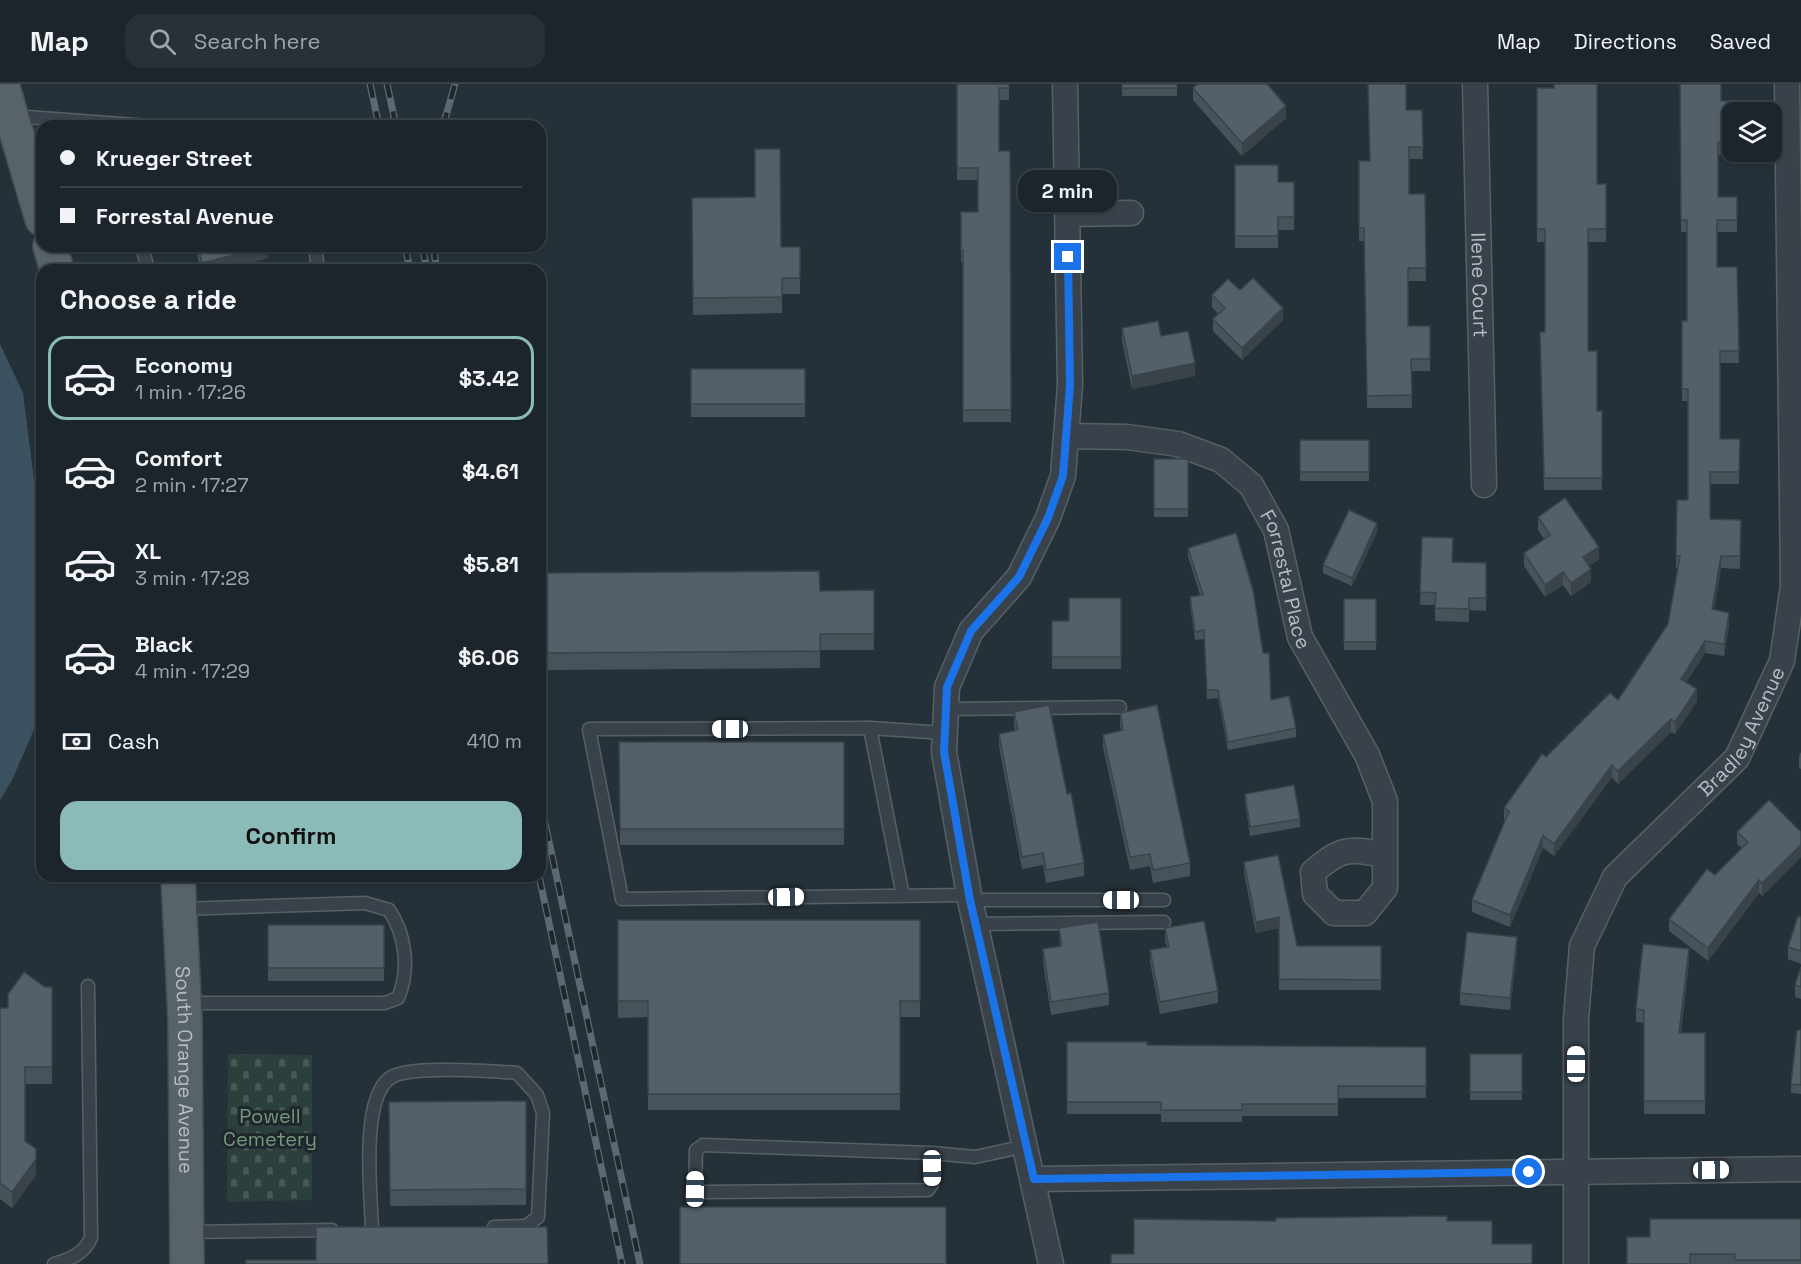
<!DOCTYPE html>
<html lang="en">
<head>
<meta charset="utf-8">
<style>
	body { margin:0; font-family:"Space Grotesk",sans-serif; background:#293137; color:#f1f3f6; height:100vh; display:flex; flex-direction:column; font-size:22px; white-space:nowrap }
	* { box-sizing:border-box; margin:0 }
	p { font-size:20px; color:#a0a5a9 }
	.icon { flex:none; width:33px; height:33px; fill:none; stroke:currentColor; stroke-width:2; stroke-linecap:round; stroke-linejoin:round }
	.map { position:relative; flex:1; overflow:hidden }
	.side { position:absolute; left:36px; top:180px; width:510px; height:618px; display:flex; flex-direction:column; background:#1c252b; border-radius:18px; box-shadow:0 2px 4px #0004,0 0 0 2px #3a4247 }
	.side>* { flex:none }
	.guide { position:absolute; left:36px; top:36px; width:510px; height:132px; border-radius:18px; box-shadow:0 2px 4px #0004,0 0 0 2px #3a4247; display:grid; align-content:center; height:132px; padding:0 24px; background:#1c252b }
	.fabs { position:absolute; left:1722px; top:18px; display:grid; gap:12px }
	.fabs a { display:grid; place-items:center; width:60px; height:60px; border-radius:12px; background:#1c252b; box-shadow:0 2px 4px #0004,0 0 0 2px #3a4247; font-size:30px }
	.end { position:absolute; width:27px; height:27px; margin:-14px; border:8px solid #1a73e8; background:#fff; box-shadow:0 0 0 3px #fff }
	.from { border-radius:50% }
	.bubble { position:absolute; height:42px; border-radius:18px; background:#1c252b; box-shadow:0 2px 4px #0004,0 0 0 2px #3a4247; font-size:20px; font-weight:700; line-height:42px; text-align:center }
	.car { position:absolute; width:18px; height:36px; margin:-18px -9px; border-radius:8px; box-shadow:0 0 4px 2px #0007; background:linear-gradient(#fff 24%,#345 0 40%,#fff 0 76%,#345 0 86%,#fff 0) }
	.guide b { display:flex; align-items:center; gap:21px; height:57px; font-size:22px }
	.guide b+b { border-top:2px solid #3a4247 }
	.guide i { width:15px; height:15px; background:#f1f3f6 }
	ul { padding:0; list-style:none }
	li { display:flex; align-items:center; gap:18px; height:84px; margin:0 12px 9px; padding:0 12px; border:3px solid transparent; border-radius:18px }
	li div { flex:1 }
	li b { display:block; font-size:22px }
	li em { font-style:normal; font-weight:700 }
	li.on { border-color:#8bbbb9 }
	li>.icon { width:54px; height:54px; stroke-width:1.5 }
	h2 { padding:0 24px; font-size:27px; line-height:72px }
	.pay { display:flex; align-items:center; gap:15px; height:66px; padding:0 24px; font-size:22px }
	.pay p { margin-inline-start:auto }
	.button { display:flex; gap:12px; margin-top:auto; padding:12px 24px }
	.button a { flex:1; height:69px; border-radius:18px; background:#8bbbb9; color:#111; font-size:24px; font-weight:700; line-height:69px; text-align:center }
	header { display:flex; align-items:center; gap:36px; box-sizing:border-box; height:84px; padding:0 30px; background:#1c252b; border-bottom:2px solid #3a4247 }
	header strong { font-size:28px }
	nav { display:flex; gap:33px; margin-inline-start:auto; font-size:21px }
	.search { width:420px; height:54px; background:#293137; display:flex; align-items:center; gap:15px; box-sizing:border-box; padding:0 21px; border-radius:18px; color:#a0a5a9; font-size:22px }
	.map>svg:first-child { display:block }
</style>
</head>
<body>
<header>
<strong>Map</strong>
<div class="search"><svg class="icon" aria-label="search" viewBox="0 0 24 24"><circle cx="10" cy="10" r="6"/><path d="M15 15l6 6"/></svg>Search here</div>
<nav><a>Map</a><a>Directions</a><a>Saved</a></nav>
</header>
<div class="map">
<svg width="1801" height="1180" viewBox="0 0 1801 1180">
	<defs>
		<pattern id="cemetery-stones" width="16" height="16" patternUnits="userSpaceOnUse" patternTransform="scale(1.5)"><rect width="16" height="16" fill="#2b3f3c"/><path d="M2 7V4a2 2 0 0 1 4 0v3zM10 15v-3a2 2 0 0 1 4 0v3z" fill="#475957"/></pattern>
	</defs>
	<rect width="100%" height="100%" fill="#253139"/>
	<polygon fill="url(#cemetery-stones)" points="228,970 312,971 312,1116 227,1118"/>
	<polygon fill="#3d5260" points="0,260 23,309 42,459 42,627 12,696 0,716"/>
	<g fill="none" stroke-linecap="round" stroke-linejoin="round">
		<defs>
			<g id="service">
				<polyline points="14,32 148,42"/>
				<polyline points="142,162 148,186"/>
				<polyline points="315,162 318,186"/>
				<polyline points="946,625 1120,623"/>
				<polyline points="870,644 903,812"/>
				<polyline points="945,649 870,644 589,645 622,815 969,811"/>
				<polyline points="970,816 1164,816"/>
				<path d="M181 825 365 819 389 826C406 851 410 886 398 914L385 919H186"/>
				<polyline points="976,840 1164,838"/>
				<polyline points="932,1069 932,1100 928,1106 704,1108 695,1105 696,1066 703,1061 932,1069 975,1073 1026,1062"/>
				<path d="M372 1145C371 1111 360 1015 390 994 408 981 493 987 517 989L537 1011 543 1029 538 1133 526 1142 494 1143"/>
				<polyline points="188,1148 332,1146"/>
				<path d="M54 1180C70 1175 84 1170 91 1154L88 902"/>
			</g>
			<g id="minor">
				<path id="s1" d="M1475 0 1484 401"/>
				<polyline points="1067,130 1131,129"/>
				<path id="s2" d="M1068 352 1127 353 1178 360 1221 376 1251 401 1276 446 1300 553 1367 671 1385 717V804L1365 829H1334L1315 810 1313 788C1340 765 1348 763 1383 771"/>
				<polyline points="1034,1095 1801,1085"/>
				<polyline points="1051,1180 970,816 944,668 947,603 971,547 1019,493 1048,434 1063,392 1070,301 1065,0"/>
				<path id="s3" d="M1576 1180V935L1582 862 1615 793 1737 674 1782 577 1793 502 1787 0"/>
			</g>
			<g id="primary">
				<polyline points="2,0 42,135"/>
				<polyline points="50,162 57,186"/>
				<path id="s4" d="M178 792 185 935 187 1180"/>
			</g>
		</defs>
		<use href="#service" stroke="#576067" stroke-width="15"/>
		<use href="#minor" stroke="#576067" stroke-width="27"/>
		<use href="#primary" stroke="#454e55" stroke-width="36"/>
		<use href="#service" stroke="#39424a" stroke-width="12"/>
		<use href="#minor" stroke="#39424a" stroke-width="24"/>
		<use href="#primary" stroke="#576269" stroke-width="33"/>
		<defs>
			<g id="rail">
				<polyline points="370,0 379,42"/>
				<polyline points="387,0 396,42"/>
				<polyline points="443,42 455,0"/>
				<polyline points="405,162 410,186"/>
				<polyline points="422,162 427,186"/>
				<polyline points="434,162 436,186"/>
				<polyline points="540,716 640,1180"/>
				<polyline points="539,792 622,1180"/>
			</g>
		</defs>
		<use href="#rail" stroke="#5d6972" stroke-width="7"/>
		<use href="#rail" stroke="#1e272e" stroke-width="4.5" stroke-dasharray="14" stroke-linecap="butt"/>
	</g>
	<g fill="#47535a">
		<polygon points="957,0 1009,0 1009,16 999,16 999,67 1010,67 1011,338 963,338 963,178 961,178 961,128 978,128 978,96 957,96"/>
		<rect x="1122" y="0" width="55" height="12"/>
		<polygon points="1680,0 1721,17 1732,28 1732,68 1737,68 1737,71 1718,71 1718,113 1737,113 1737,148 1717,148 1717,183 1737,183 1739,279 1720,279 1720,355 1740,355 1739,400 1710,400 1710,435 1741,436 1740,485 1721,484 1714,526 1729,541 1724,572 1705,569 1686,598 1697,617 1675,650 1671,648 1618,700 1612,693 1554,772 1543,764 1510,843 1472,828 1472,816 1505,736 1504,736 1504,724 1546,673 1618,616 1668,540 1678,484 1676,484 1677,416 1688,416 1688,317 1682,317 1682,237 1687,237 1687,148 1681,148"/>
		<polygon points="1193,4 1286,34 1242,72 1193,16"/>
		<polygon points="1537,4 1554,4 1597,100 1606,100 1606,158 1588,158 1588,267 1597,327 1602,327 1602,406 1544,406 1540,248 1545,248 1545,158 1537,158"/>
		<polygon points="1406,26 1422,26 1423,75 1409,75 1409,110 1425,110 1426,197 1408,197 1408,242 1430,242 1430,287 1411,287 1412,324 1367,324 1364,157 1359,157 1359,77 1370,77"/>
		<polygon points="1235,81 1278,98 1294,98 1294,146 1278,146 1278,164 1235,164"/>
		<polygon points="692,114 781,163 800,163 800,210 782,210 782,229 693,231"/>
		<polygon points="195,162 268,162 268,174 223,186 201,186"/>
		<polygon points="1240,206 1283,236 1242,276 1213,247 1213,235 1218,230 1212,223 1212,211"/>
		<polygon points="1122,244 1161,252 1195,292 1132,305 1122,257"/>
		<rect x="691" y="285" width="114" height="48"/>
		<rect x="1300" y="356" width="69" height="41"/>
		<rect x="1154" y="375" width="34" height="58"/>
		<polygon points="1538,433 1599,475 1589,482 1591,498 1571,512 1563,501 1545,513 1524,482 1524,469 1544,455 1538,446"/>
		<polygon points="1377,448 1352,502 1323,489 1323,481"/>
		<polygon points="1422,453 1452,478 1486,479 1486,527 1469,526 1469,538 1435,537 1435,521 1420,521"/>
		<polygon points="1188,464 1271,616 1296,644 1296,653 1228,666 1218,614 1207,615 1204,555 1195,556 1190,522 1190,513 1200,511 1188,472"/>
		<polygon points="546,489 820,507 874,506 874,566 820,566 820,584 547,586"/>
		<polygon points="1121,514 1121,585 1052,585 1052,537 1069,537"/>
		<rect x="1344" y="515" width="32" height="51"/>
		<polygon points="1014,628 1067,710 1084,779 1084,792 1046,799 1043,781 1022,785 999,662 999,650 1015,646 1014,640"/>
		<polygon points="1120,629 1190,779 1190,792 1153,799 1150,782 1130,786 1103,663 1103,651 1121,647 1120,641"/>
		<polygon points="619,658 844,658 844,761 620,761"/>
		<polygon points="1801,668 1801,685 1799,684 1799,672"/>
		<polygon points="1245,710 1300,735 1300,743 1250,752 1245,718"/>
		<polygon points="1737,748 1801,748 1801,773 1762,812 1759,809 1708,877 1669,847 1669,835 1742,764 1737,760"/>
		<polygon points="1244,778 1297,862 1381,862 1381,906 1279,906 1279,844 1256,849 1244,789"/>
		<polygon points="1801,833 1801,880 1788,875 1788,863"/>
		<polygon points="618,836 920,836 920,933 900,933 900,1026 648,1026 648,933 618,934"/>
		<rect x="268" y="841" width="116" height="56"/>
		<polygon points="1059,844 1109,909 1109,921 1051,931 1043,878 1043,865 1060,862"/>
		<polygon points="1165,844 1218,907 1218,919 1160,930 1150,878 1150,866 1167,863 1165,857"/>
		<polygon points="1517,865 1510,926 1460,921 1460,909"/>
		<polygon points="1689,878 1681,949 1705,949 1705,1030 1644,1030 1644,939 1636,938 1636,925"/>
		<polygon points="1801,883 1801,915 1795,913 1795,901"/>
		<polygon points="45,903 52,903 52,1000 25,1000 25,1057 36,1091 12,1124 0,1115 0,924 8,924"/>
		<polygon points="1801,946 1801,1010 1791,1009 1791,1000"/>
		<polygon points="1067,958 1147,961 1426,963 1426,1014 1338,1014 1338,1032 1242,1032 1242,1038 1161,1038 1161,1030 1067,1030"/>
		<rect x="1470" y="970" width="52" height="46"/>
		<polygon points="526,1017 526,1121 390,1122 389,1018"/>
		<polygon points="1801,1135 1801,1180 1627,1180 1650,1153"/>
	</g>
	<g fill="#3a434a">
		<polygon points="1286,22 1286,34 1242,72 1242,59"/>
		<polygon points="268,162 268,174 223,186 202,186 202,179"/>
		<polygon points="1283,224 1283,236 1242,276 1242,264"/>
		<polygon points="1195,279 1195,292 1132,305 1132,292"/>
		<polygon points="1377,439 1377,448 1352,502 1352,494"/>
		<polygon points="1599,463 1599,475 1583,486 1583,473"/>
		<polygon points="1721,472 1721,484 1712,538 1712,525"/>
		<polygon points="1591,485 1591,498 1571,512 1571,499"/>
		<polygon points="1563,488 1563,501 1545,513 1545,501"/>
		<polygon points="1729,529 1729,541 1724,572 1724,560"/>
		<polygon points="1705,557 1705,569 1681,607 1681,595"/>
		<polygon points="1697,605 1697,617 1675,650 1675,638"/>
		<polygon points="1671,635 1671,648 1618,700 1618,687"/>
		<polygon points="1612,681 1612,693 1554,772 1554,760"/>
		<polygon points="1543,752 1543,764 1510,843 1510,831"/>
		<polygon points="1801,761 1801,773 1762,812 1762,799"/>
		<polygon points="1759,796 1759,809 1708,877 1708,864"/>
		<polygon points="1279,833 1279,844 1256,849 1256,838"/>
		<polygon points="1517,853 1517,865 1510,926 1510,914"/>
		<polygon points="1689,865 1689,878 1679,961 1679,949"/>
		<polygon points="36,1075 36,1091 12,1124 12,1108"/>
	</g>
	<g fill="#536069" stroke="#3a434a" stroke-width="1.5">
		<polygon points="957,0 1009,0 1009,4 999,4 999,67 1010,67 1011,326 963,326 963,166 961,166 961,128 978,128 978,84 957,84"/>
		<rect x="1122" y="0" width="55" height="4"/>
		<polygon points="1198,0 1267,0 1286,22 1242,59 1193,4"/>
		<polygon points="1368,0 1406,0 1406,26 1422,26 1423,63 1409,63 1409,110 1425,110 1426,184 1408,184 1408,242 1430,242 1430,275 1411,275 1412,311 1367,312 1364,144 1359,144 1359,77 1370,77"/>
		<polygon points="1554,0 1597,0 1597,100 1606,100 1606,145 1588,145 1588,267 1597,267 1597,327 1602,327 1602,394 1544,394 1540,248 1545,248 1545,145 1537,145 1537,4 1554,4"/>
		<polygon points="1680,0 1721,0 1721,17 1737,17 1737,28 1732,28 1732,58 1718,58 1718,113 1737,113 1737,136 1717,136 1717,183 1737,183 1739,267 1720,267 1720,355 1740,355 1739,388 1710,388 1710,435 1741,436 1740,472 1721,472 1712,525 1729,529 1724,560 1705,557 1681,595 1697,605 1675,638 1671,635 1618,687 1612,681 1554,760 1543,752 1510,831 1472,816 1509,727 1504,724 1542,670 1546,673 1610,609 1618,616 1668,540 1680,472 1676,472 1677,416 1688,416 1688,305 1682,305 1682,237 1687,237 1687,136 1681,136"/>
		<polygon points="755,65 780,65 781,163 800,163 800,194 782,194 782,213 693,214 692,114 755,113"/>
		<polygon points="1235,81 1278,81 1278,98 1294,98 1294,133 1278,133 1278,152 1235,152"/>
		<polygon points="198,162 268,162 202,179"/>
		<polygon points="1253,194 1283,224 1242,264 1213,235 1225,224 1212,211 1228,195 1240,206"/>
		<polygon points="1158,237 1161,252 1188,247 1195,279 1132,292 1122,244"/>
		<rect x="691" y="285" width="114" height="35"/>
		<rect x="1300" y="356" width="69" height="32"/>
		<rect x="1154" y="375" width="34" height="50"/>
		<polygon points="1565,414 1599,463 1583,473 1591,485 1571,499 1563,488 1545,501 1524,469 1550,451 1538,433"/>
		<polygon points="1349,426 1377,439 1352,494 1323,481"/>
		<polygon points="1236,449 1253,506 1263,569 1269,569 1271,616 1289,612 1296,644 1228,658 1218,606 1207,606 1204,546 1195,548 1190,513 1203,511 1188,464"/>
		<polygon points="1422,453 1453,454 1452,478 1486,479 1486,514 1469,514 1469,525 1435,524 1436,509 1420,508"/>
		<polygon points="819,487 820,507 874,506 874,550 820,550 820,567 547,569 546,489"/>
		<polygon points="1069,514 1121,514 1121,573 1052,573 1052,537 1069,537"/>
		<rect x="1344" y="515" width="32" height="43"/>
		<polygon points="1049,621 1067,710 1071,709 1084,779 1046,786 1043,769 1022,773 999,650 1018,646 1014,628"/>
		<polygon points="1157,621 1190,779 1153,786 1150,770 1130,773 1103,651 1123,646 1120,629"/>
		<polygon points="619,658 844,658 844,745 620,745"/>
		<polygon points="1294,701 1300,735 1250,743 1245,710"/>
		<polygon points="1769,716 1801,748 1801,761 1762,799 1759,796 1708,864 1669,835 1707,785 1715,791 1748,758 1737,748"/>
		<polygon points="1278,771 1297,862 1381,862 1381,896 1279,895 1279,833 1256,838 1244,778"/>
		<polygon points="1798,832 1801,833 1801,867 1788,863"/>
		<polygon points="618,836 920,836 920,917 900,917 900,1010 648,1010 648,917 618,917"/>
		<polygon points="1204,837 1218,907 1160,918 1150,866 1169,863 1165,844"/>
		<polygon points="1098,838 1109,909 1051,918 1043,865 1062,862 1059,844"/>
		<rect x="268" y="841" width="116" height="43"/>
		<polygon points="1467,848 1517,853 1510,914 1460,909"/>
		<polygon points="1643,860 1689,865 1679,949 1705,949 1705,1017 1644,1017 1644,926 1636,925"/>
		<polygon points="1801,883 1801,903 1795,901"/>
		<polygon points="24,888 45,903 52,903 52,983 25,983 25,1057 36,1065 36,1075 12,1108 0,1099 0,924 8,924 8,910"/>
		<polygon points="1797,946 1801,946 1801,1001 1791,1000"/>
		<polygon points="1067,958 1147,958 1147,961 1426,963 1426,1002 1338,1002 1338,1020 1242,1020 1242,1026 1161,1026 1161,1018 1067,1018"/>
		<rect x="1470" y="970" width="52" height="38"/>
		<polygon points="526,1017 526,1105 390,1106 389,1018"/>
		<rect x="680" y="1123" width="266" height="57"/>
		<polygon points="1447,1132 1447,1137 1492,1137 1492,1160 1532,1160 1532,1180 1111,1180 1111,1170 1134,1170 1134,1135 1276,1137 1276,1134"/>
		<polygon points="1650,1135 1801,1135 1801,1176 1735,1176 1735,1170 1690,1170 1690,1180 1627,1180 1627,1153 1650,1153"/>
		<polygon points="316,1143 547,1143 548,1180 246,1180 246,1176 316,1176"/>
	</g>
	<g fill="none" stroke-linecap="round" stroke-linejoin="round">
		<polyline stroke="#1a73e8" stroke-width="8" points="1068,173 1070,301 1063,392 1048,434 1019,493 971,547 947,603 944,668 970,816 1034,1095 1529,1088"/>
	</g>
	<g text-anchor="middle" stroke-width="6" stroke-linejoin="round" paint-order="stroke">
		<g font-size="20" fill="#b4bdc5" stroke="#1e272e">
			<text dy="7" stroke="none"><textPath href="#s1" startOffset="201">Ilene Court</textPath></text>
			<text dy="7" stroke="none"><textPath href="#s2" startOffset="297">Forrestal Place</textPath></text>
			<text dy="7" stroke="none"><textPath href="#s3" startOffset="590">Bradley Avenue</textPath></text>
			<text dy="7" stroke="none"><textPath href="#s4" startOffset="194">South Orange Avenue</textPath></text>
		</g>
		<g font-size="20" fill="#759878" stroke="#1e272e">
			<text x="270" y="1039">Powell<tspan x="270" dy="23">Cemetery</tspan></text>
		</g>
	</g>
</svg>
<div class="fabs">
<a><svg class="icon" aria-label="layers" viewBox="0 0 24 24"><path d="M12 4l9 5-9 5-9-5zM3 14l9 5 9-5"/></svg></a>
</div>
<i class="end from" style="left:1529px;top:1088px"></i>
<i class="end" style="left:1068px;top:173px"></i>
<div class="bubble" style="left:1018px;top:86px;width:99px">2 min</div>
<i class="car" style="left:730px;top:645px;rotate:270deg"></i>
<i class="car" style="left:786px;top:813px;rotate:89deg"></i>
<i class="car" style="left:1121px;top:816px;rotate:270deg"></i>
<i class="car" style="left:1576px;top:980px;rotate:0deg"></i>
<i class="car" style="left:932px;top:1084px;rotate:179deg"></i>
<i class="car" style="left:1711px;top:1086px;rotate:89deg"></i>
<i class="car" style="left:695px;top:1105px;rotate:1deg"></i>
<div class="guide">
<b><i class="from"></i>Krueger Street</b>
<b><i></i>Forrestal Avenue</b>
</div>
<section class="side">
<h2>Choose a ride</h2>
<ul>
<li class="on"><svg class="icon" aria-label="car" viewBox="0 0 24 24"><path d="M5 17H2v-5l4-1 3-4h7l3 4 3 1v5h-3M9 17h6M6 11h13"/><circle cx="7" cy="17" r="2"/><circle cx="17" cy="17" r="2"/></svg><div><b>Economy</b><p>1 min · 17:26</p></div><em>$3.42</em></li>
<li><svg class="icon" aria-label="car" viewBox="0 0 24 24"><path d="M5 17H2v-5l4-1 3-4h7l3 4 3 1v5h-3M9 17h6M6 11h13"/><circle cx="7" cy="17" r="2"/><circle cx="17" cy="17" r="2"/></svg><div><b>Comfort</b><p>2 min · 17:27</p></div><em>$4.61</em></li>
<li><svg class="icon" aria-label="car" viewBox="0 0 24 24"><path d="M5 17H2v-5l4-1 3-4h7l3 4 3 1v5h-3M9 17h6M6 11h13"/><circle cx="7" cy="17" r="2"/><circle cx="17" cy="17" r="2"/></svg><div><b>XL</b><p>3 min · 17:28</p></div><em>$5.81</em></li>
<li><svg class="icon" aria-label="car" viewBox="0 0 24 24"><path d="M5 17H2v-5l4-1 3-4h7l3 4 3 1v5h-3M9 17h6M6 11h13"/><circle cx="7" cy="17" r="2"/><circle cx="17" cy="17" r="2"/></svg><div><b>Black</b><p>4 min · 17:29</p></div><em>$6.06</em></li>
</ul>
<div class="pay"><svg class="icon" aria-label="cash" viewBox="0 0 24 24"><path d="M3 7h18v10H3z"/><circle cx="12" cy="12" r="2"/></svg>Cash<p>410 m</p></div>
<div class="button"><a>Confirm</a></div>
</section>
</div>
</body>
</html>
